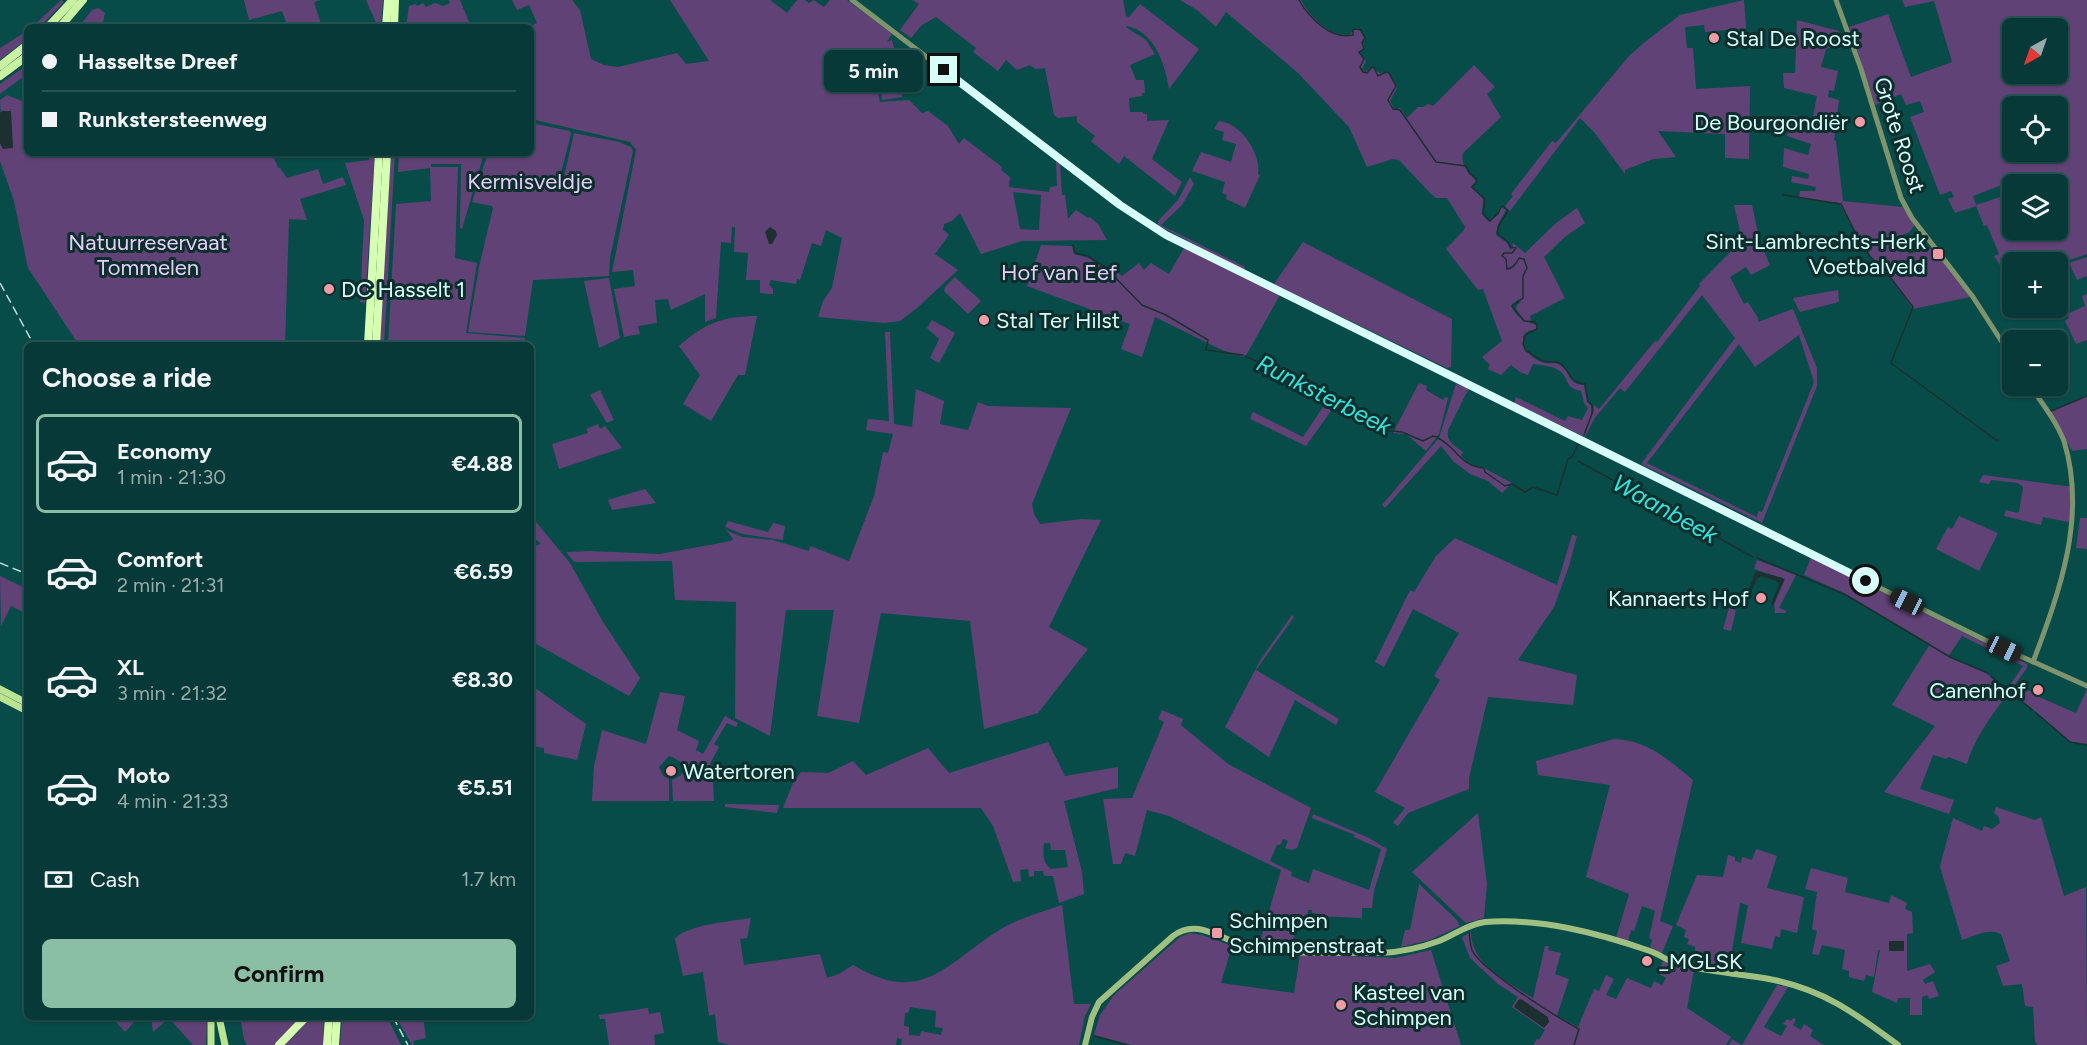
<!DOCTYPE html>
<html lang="en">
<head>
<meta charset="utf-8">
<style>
	body { margin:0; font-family:Figtree,sans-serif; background:#0f403f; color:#f1f3f6; height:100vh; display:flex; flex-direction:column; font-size:22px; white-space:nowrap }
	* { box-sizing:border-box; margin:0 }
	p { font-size:20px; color:#98acad }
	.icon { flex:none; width:33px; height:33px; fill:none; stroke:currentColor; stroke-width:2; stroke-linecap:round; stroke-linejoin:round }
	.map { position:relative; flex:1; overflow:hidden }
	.details { position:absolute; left:24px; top:342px; width:510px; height:678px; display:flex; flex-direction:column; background:#063937; border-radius:9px; box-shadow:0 2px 4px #0004,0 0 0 2px #275352 }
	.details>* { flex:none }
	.guide { position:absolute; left:24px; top:24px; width:510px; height:132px; border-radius:9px; box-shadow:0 2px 4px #0004,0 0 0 2px #275352; display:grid; align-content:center; height:132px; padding:0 18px; background:#063937 }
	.needle { width:39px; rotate:220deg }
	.tools { position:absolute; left:2002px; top:18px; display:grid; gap:12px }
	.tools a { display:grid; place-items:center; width:66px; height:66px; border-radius:9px; background:#063937; box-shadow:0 2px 4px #0004,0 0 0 2px #275352; font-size:30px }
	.end { position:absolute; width:27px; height:27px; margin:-14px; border:8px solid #d8fefa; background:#111; box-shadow:0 0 0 3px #111 }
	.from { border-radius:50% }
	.bubble { position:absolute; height:42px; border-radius:9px; background:#063937; box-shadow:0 2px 4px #0004,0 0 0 2px #275352; font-size:20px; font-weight:700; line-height:42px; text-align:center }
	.car { position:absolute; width:18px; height:36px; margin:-18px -9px; border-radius:8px; box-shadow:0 0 4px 2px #0007; background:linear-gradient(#222 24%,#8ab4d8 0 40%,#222 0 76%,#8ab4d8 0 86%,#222 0) }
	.guide b { display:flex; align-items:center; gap:21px; height:57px; font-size:22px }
	.guide b+b { border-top:2px solid #275352 }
	.guide i { width:15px; height:15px; background:#f1f3f6 }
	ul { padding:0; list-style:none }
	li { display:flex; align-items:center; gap:18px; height:99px; margin:0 12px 9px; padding:0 6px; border:3px solid transparent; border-radius:9px }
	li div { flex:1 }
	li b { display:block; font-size:22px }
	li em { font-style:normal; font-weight:700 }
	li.on { border-color:#8abfa5 }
	li>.icon { width:54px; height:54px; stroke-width:1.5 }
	h2 { padding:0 18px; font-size:27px; line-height:72px }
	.pay { display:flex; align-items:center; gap:15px; height:66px; padding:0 18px; font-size:22px }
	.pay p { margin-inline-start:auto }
	.action { display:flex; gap:12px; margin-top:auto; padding:12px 18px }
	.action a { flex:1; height:69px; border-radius:9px; background:#8abfa5; color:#111; font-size:24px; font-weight:700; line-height:69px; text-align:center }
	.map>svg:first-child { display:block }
</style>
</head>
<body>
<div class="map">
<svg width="2087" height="1045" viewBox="0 0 2087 1045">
	<rect width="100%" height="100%" fill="#084c49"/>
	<g fill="#614277" fill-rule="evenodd">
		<polygon points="61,0 64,2 40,27 32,27"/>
		<polygon points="244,0 321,0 314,2 322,27 288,27 282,11 249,20"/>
		<polygon points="366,0 383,0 381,27 378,27"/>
		<polygon points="449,0 460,0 471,27 406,27 409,6 416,4 417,6 423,3 426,7 435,3 443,6 450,3"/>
		<path d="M512 0H572L580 10 591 59 604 65 618 67 677 53 686 64 709 61 670 0H770L787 13 797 0H805L809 3 814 0 824 7 830 0H847L892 34 887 42 892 40 903 81 889 54 856 58 851 66 854 77 877 88 880 102 909 100 922 113 928 111 948 126 959 144 964 138 1002 167 1001 170 1010 177 1009 187 1049 192 1050 187 1057 186 1056 161 1060 165 1062 195H1065L1068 219 1076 210 1088 218 1090 217 1098 224 1107 240 1022 241 981 254 960 213 952 221 944 224 943 230 949 235 935 254 958 270 917 308 900 321 885 323 818 317 823 301 832 288 842 238 826 230 821 246 812 243 800 280 797 279 796 284 771 280 769 285 773 289V294L760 293V280H746L748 253 734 252 735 227H732L731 243 721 242 716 318 705 322V294L671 310 668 299 655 300 657 323 638 326 640 334 624 337 614 289 635 286 633 270 612 272 636 150 630 142 531 119V27H528L537 23 529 5 517 10ZM1013 192 1041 195 1039 230 1020 229Z"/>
		<path d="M913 0H1123L1126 16 1129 17 1140 4 1199 49 1169 89C1165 63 1154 31 1126 26L1127 28 1146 40 1155 54 1130 65 1136 80H1144L1145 93H1142V96L1129 98 1130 112H1143L1144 114H1147V121L1169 120 1152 159 1182 182 1175 196 1124 156 1119 164 1091 141 1095 136 1077 122V116L1058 118 1054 115 1045 68 1035 69 1030 65 1017 70 1006 60 998 71 973 52 976 48 936 17 922 25 911 38 900 30 919 4Z"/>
		<path d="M1180 0H1301C1310 17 1329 36 1349 35L1356 28 1359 29 1365 39 1363 42 1364 47 1360 53 1366 61 1362 69 1366 72 1371 67 1380 73 1388 72 1397 88 1390 101 1395 110 1400 108 1407 118 1418 107H1423L1428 104 1433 106 1474 65 1495 87 1487 94 1501 117 1463 153C1460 165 1469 173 1476 181L1471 187 1483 199 1482 214 1489 222 1499 214 1501 207 1506 210 1498 224 1496 235 1507 243 1511 251 1513 243 1525 253 1556 223 1577 208 1585 223 1566 236 1544 257 1565 298 1530 316 1531 320 1529 322 1524 320 1516 309 1517 305 1521 302 1519 299 1511 305C1516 318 1525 321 1536 325V329L1528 331 1523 336C1522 350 1532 360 1545 363 1551 364 1555 362 1560 365 1572 373 1566 384 1584 385L1587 402 1591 406V417L1594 405 1599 409 1655 341 1657 342 1700 286 1699 284 1742 240 1734 205H1752L1760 242 1770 265 1751 275 1746 267 1730 277 1744 304 1748 302 1758 318V322L1793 309 1817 368V386L1762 523 1641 464 1735 338 1702 295 1625 392 1620 388 1594 419 1585 437 1514 403 1516 397 1565 421 1568 416 1582 420 1588 408 1584 403 1581 391C1565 388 1570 381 1561 372 1554 366 1542 365 1533 364L1528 375 1520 372 1511 365 1501 375 1488 369 1490 365 1482 357 1502 341 1483 289 1478 290 1446 249 1464 230 1465 227 1447 198H1436L1431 194 1399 160 1393 159 1367 167 1349 127 1298 73 1226 12 1216 27 1197 10ZM1799 335 1814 382 1762 512 1758 511 1757 517 1647 463 1739 344 1755 367Z"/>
		<polygon points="1744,0 1747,41 1728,42 1727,30 1705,32 1704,25 1685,27 1687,48 1693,48 1696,89 1750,86 1749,159 1725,158 1725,134 1658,131 1676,157 1653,159 1625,170 1625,174 1594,132 1580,118 1510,211 1505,206 1513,196 1511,194 1552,141 1556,143 1629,56 1646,41 1680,15"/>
		<path d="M1902 0H2087V254L2058 264V262H2013V281L2011 282 1994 256 1999 254 1987 225 1984 226 1976 206 1955 213 1948 199 1954 197 1951 191 1940 195 1910 117 1924 112 1920 101 1906 105 1901 94 1875 105 1849 27 1888 14 1911 77 1952 62 1934 1 1905 7ZM2013 28H2058V74H2013ZM2013 106H2058V152H2013ZM2012 181 2014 184H2058V230H2013V193L1976 205 1973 196Z"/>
		<polygon points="98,8 105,13 102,27 79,27 92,10"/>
		<polygon points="1797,20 1839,31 1838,37 1829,40 1832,47 1826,49 1821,67 1838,71 1834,91 1829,90 1828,97 1839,100 1834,140 1836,141 1843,201 1903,207 1915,225 1909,232 1894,239 1896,244 1902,245 1904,252 1908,252 1909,254 1933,248 1970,297 1913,309 1879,262 1875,263 1839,203 1799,198 1800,191 1815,191 1816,187 1791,182 1792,176 1808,179 1809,174 1783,167 1784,148 1808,155 1811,144 1787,136 1793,115 1812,122 1817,96 1784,88 1783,73 1795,73"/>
		<polygon points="27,31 27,39 0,60 0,48"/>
		<polygon points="27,65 27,74 0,94 0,84"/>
		<polygon points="901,86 902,97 882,100 881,89"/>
		<polygon points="7,95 27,103 27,153 272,153 278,168 280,168 287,178 318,169 323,184 343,177 346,185 300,199 307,220 289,219 285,345 79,345 28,268 14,201 0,161 0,143 3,149 0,100"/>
		<path d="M1219 121C1224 122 1229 123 1233 126 1247 134 1261 158 1258 174L1260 175 1245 208 1226 199 1227 195 1222 193 1225 182 1192 171 1201 152 1231 162 1236 144 1222 140 1224 132 1214 129Z"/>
		<polygon points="531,123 570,131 571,134 556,192 561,190 574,133 619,142 631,147 633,151 610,258 609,276 533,280 525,336 468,332 479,267 493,208 492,206 472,202 488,153 531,153"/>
		<polygon points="370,153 375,153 365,303 360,302 364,220 345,163 369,160"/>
		<polygon points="391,153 395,153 384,345 379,345"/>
		<polygon points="399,153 484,153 462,229 460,228 461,164 431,164 431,162 431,167 458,167 455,258 477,263 466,333 525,338 524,345 388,345 396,204 431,201 430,168 398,172"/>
		<polygon points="1190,177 1194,184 1182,205 1161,225 1245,267 1244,270 1158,225 1158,221 1178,200"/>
		<polygon points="1303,242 1452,319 1451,367 1447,368 1274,284"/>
		<polygon points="1041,245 1072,246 1074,254 1089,258 1106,270 1115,270 1122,276 1139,263 1144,270 1151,263 1169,274 1184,248 1280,295 1245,357 1222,350 1155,317 1142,357 1121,349 1130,324 1027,286"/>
		<polygon points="2087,257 2087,276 2077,280 2069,263"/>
		<polygon points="955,277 981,301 968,314 944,291 945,287"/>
		<polygon points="609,278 620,338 599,348 584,281"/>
		<polygon points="1838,290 1839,302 1800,312 1793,298"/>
		<polygon points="2087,294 2087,340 2076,344 2065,321 2069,318 2067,314 2085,306 2082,296"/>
		<path d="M757 316 745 375H738L711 421 683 404 700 375 679 346C704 324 722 316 757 316Z"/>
		<polygon points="932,320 955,333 939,363 930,358 939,339 927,328"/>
		<polygon points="885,332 890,332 894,424 912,427 916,389 944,401 940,424 968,430 978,402 988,406 1071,408 1032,504 1034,514 1040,524 1082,519 1101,520 1049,627 1088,649 1038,713 984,729 970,621 881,613 859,723 817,716 834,610 786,610 770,736 735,718 736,602 675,600 672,561 574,562 566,552 590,551 660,554 731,541 733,539 726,530 742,537 773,540 809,551 810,546 849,561 874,496 883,452 888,453 893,434 866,430 868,419 889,421"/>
		<polygon points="1419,383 1427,386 1426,390 1443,400 1445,397 1448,398 1439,434 1426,451 1406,434 1393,433"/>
		<path d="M1456 384 1469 388 1448 430C1446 441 1453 445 1463 452L1461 456 1471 466 1482 467 1512 483 1502 493 1488 481 1470 474 1453 461 1441 446 1385 508 1382 505 1439 438Z"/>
		<polygon points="600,390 614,420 607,423 590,395"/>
		<polygon points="2087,396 2087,449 2072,451 2051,412"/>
		<polygon points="1331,401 1335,405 1306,446 1250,419 1253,412 1303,437 1325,404 1329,405"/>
		<polygon points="598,424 600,429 605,426 622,448 559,469 552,444 588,433 586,429"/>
		<polygon points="1983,475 2073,487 2073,523 2043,517 2041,525 2004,516 2006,510 2017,513 2019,512 2023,487 2018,483 1991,480 1989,484 1979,482"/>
		<polygon points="645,489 656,503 612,510 608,500"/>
		<polygon points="531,516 570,563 603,622 640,678 629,696 531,641 531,559 537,556 531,554 531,547 541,544 537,540 531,542"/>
		<polygon points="1959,516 1998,533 1979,571 1936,549 1948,527 1952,529"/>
		<polygon points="2080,518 2087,518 2087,549 2076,548"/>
		<polygon points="728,521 768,532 773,523 785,526 783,540 742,534 725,527"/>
		<polygon points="1572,535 1577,536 1569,566 1554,607 1518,660 1577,675 1573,705 1488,697 1469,778 1469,789 1408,813 1398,826 1393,823 1405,808 1375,792 1440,680 1434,676 1459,633 1413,609 1384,667 1375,662 1410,590 1414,592 1436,556 1455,538 1557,585"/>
		<path d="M1811 557 2027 664V668C2006 698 1977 729 1967 764L1948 757 1947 759 1933 755 1920 789 1954 800 1949 814 1884 792 1935 726 1892 705 1930 644 1844 593 1804 575ZM1962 636 2023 666 2006 691 1986 673 1948 657Z"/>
		<polygon points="1757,560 1796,575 1779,608 1786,611 1786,613 1775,613 1774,604 1785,579 1754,569"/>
		<polygon points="0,576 27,589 27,614 11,606 1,626"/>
		<polygon points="1729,608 1736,610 1731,631 1723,629"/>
		<polygon points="1292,615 1294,617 1256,670 1339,719 1336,725 1295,700 1269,757 1225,727 1261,659"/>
		<polygon points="2021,685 2039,697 2076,713 2087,689 2087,744 2071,742 2015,694"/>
		<polygon points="532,686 586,724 577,760 544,753 544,748 534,746 533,750 531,750"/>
		<path d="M660 692 685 696 677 730 699 741 696 750 703 754 725 716 738 723 736 727 727 723 714 744 719 747 710 764 717 768 718 781 713 782 714 801H673L672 780 681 775 684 770C683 762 677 759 669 756L659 767 663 776 669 779V801H592L594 766 602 730 646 744Z"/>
		<polygon points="1162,710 1183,719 1181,725 1228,764 1311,808 1297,848 1292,850 1285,848 1288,841 1283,839 1280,845 1277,845 1270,861 1292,872 1291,876 1309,883 1313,869 1369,890 1381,849 1354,837 1355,835 1312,818 1313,814 1369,838 1387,849 1374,891 1372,908 1362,908 1362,918 1317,916 1316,913 1312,913 1312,910 1308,910 1307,919 1299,919 1291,947 1260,942 1281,870 1169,816 1147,810 1135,856 1125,853 1121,864 1113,864 1103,799 1132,798 1164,722 1158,719"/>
		<path d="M1614 739C1647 740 1669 760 1693 780L1660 921 1673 926 1662 953 1650 947 1652 940 1649 938 1655 911 1642 906 1634 931 1631 930 1628 941 1616 938 1629 894 1586 877 1610 785 1538 775 1536 761Z"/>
		<path d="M1048 742 1065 776 1118 767V788L1064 801 1082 872 1084 894 1059 903 1053 876H1044L1043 871H1034V876L1029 877 1028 869 1020 870 1021 881 1013 882 993 826 981 808H783L793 783 801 772 828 773 853 761 866 775 928 748 949 773ZM1044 843H1050L1051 850H1065L1068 867 1051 869C1042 862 1043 854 1044 843Z"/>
		<polygon points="725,804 779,805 777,813 725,807"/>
		<path d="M1996 807 2035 820 2041 817 2064 896 2086 887 2087 1045H2038L2035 1042 2033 1007 2025 1006 2022 984 2003 986 1996 966 2010 961 2001 934C1989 928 1975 936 1962 940L1940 867 1941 862 1953 818 1982 831 1984 826 1992 829 2000 823 1998 816 1994 813Z"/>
		<polygon points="1478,813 1487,884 1484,918 1466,923 1412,872"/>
		<polygon points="1756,849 1777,856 1767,888 1804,897 1797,933 1781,929 1780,937 1775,936 1772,949 1741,943 1748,905 1740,903 1729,969 1696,962 1695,947 1687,944 1689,939 1684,937 1686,930 1676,925 1697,875 1723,877 1728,855 1735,857 1735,861 1741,863 1742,857 1752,860"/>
		<polygon points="1811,868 1848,878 1845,892 1889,903 1891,895 1907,903 1905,909 1912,912 1913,933 1907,934 1907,971 1930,964 1935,972 1923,980 1925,984 1933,981 1939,996 1929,999 1927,995 1922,997 1922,1015 1910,1015 1910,998 1898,998 1897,1003 1872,992 1880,950 1878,950 1874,977 1866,975 1864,981 1849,977 1849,971 1842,969 1845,950 1822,945 1819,955 1812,954 1817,931 1812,929 1817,892 1805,889"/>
		<polygon points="1419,884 1457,920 1460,926 1430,940 1401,947 1405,930 1410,930"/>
		<path d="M1062 905 1074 1004H1091L1085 1016 1079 1045H901L902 1039 897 1038 896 1045H730L718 1042 715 1014 709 1016 703 972 683 976 675 939C685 925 733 921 751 918L747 938 740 939 744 965 820 954 827 978 839 974 853 965C923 1007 946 963 1001 929 1019 918 1042 912 1062 905ZM910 1007 936 1011 935 1027 943 1028 941 1035 921 1031 920 1036 909 1035V1027L904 1026 905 1013H908Z"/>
		<path d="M1471 932C1471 965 1508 982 1533 998L1545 946H1549L1548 950 1561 953 1555 974 1569 979 1557 1016 1578 1027 1594 989 1599 991 1606 975 1614 979 1606 995 1616 999 1627 978 1651 988 1654 981 1662 985 1666 978 1657 973 1663 961 1673 966 1694 970 1687 1008 1731 1037 1726 1045H1533L1537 1039 1539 1040 1545 1030 1512 1007 1518 997 1498 984 1470 958 1462 937Z"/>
		<polygon points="1190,933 1202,935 1232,946 1221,983 1294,993 1300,955 1374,957 1395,958 1431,950 1461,1045 1132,1045 1094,1035 1100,1015 1114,995 1180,937"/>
		<polygon points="1777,985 1788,987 1764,1027 1781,1036 1787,1026 1783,1024 1787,1019 1791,1021 1793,1018 1796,1019 1793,1025 1801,1030 1804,1024 1813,1030 1810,1036 1824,1045 1729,1045 1732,1039 1742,1045"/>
		<polygon points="648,1008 649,1014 660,1012 664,1033 654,1035 655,1045 609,1045 605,1019 600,1019 599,1015"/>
		<polygon points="122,1017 129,1017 134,1022 125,1032 116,1022"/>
		<polygon points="151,1017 207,1017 206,1045 193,1045 169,1018 153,1032"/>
		<polygon points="240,1017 302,1017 275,1045 247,1045 244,1039"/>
		<polygon points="309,1017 324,1017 323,1045 284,1045 299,1031"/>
		<polygon points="342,1017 387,1017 401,1045 340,1045"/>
		<polygon points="396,1017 423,1017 426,1038 413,1041 414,1045 412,1045"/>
	</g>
	<g fill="#1b302f">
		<polygon points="2,111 11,111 13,148 3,149 0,143 0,113"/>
		<polygon points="770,227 776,231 777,235 772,244 769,244 765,232"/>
		<polygon points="1756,571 1783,578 1784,580 1773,606 1771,604 1779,584 1776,581 1761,576 1757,579 1752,590 1749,589"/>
		<rect x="1889" y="941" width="15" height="10"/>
		<polygon points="1521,999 1548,1017 1549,1022 1544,1028 1514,1007 1518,1000"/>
	</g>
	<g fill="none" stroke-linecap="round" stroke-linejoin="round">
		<g stroke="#1b302f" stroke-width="1.5">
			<path d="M1299 0C1309 18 1331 40 1353 35V30L1356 29 1361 30 1365 38 1362 43 1364 49 1359 52 1364 59 1360 67 1363 72 1367 73 1371 68 1374 67 1378 76 1386 72 1389 73 1396 86 1388 100 1393 109 1400 110 1436 162 1466 166 1470 174 1476 178 1477 182 1472 187 1485 199 1483 214 1490 221 1498 213 1501 207 1503 206 1508 211 1499 225 1497 233 1508 242 1510 247 1516 248 1512 253H1504L1502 256 1506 259 1507 269C1512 269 1517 263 1519 258L1524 259 1527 268 1523 276V298L1512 306 1524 321 1535 322 1537 325V329L1525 335 1523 344 1526 351C1533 353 1536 358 1543 361 1549 363 1556 360 1561 364 1571 372 1570 383 1585 384L1588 401 1592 405 1593 411 1584 435"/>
			<path d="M1783 195 1841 204C1850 220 1864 258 1880 264L1913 307 1891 363 1996 440H1998"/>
			<polyline points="1073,245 1075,253 1088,256 1105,267 1142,305 1166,315 1208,340 1206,350 1243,355"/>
			<polyline points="1245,356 1326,393 1335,405 1372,426 1382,430 1402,432 1423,441 1433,436 1437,437"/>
			<polyline points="2051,411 2087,396"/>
			<path d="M1438 438C1459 449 1458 465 1484 468L1485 472 1505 486 1512 484 1525 492 1533 487 1557 495 1568 459 1572 457 1578 444"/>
			<polyline points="1578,461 1753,557"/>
			<polyline points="1757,558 1846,595 1950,657 1988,673"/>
			<polyline points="1991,676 2010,692"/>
			<polyline points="2014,695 2032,710"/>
			<polyline points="2036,713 2070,742 2087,745"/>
			<path d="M1469 932C1470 937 1470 945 1472 950 1481 970 1558 1018 1579 1029L1574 1045"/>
			<polyline points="1094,1036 1127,1045"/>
		</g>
		<g stroke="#7f936c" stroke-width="5">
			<polyline points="852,0 1120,205 1166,235 1989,642 2087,686"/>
			<polyline points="1836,0 1861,69 1901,198 1912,218 1973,297 2013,359"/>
			<path d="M2030 386C2042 403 2056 421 2064 441 2087 516 2060 591 2033 662"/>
		</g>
		<path stroke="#a0c082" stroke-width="6" d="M1085 1045 1092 1017 1099 1002 1173 936C1197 917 1221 940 1246 946 1289 956 1337 952 1381 953 1401 952 1420 948 1439 941 1454 935 1468 924 1485 922 1541 918 1598 933 1650 951 1659 954 1666 960 1675 963 1707 973 1742 973 1774 980 1826 991 1856 1014 1898 1045"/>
		<g stroke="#bae392" stroke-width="7">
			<polyline points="0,689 27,703"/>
			<polyline points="0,697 27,711"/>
			<polyline points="219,1017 225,1045"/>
			<polyline points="211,1045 211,1017"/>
		</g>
		<g stroke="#c8f1a2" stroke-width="8">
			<polyline points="48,27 73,0"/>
			<polyline points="60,27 83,0"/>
			<polyline points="0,66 27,45"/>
			<polyline points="0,76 27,56"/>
		</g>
		<g stroke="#d7ffb2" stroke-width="8">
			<polyline points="386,27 388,0"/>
			<polyline points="394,27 395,0"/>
			<polyline points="368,345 379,153"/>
			<polyline points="376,345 387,153"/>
			<polyline points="279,1045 306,1017"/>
			<polyline points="327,1045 329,1017"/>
			<polyline points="335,1045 337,1017"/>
		</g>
		<g stroke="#b7e2de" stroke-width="1.5" stroke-dasharray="9 4.5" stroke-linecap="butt">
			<polyline points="0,283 34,345"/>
			<polyline points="0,563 27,574"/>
			<polyline points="393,1017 408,1045"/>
		</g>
	</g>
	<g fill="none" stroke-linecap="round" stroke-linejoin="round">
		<polyline stroke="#d8fefa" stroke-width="8" points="944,70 1120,205 1166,235 1866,581"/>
	</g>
	<g fill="#f39aa7" stroke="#0c2e2c" stroke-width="2">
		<circle cx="1714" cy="38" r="6"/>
		<circle cx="1860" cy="122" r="6"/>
		<rect x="1932" y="248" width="12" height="12" rx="3"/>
		<circle cx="329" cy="289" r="6"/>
		<circle cx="984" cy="320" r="6"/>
		<circle cx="1761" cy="598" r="6"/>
		<circle cx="2038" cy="690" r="6"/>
		<circle cx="671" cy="771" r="6"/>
		<rect x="1211" y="927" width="12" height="12" rx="3"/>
		<circle cx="1647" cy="961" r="6"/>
		<circle cx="1341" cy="1005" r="6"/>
	</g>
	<g text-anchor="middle" stroke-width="6" stroke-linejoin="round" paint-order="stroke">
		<g font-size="22" fill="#d8fefa" stroke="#0c2e2c" text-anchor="start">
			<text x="1726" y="46">Stal De Roost</text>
			<text x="1848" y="130" text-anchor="end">De Bourgondiër</text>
			<text x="1926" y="249" text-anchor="end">Sint-Lambrechts-Herk<tspan x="1926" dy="25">Voetbalveld</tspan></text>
			<text x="341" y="297">DC Hasselt 1</text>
			<text x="996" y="328">Stal Ter Hilst</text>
			<text x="1749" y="606" text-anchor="end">Kannaerts Hof</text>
			<text x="2026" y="698" text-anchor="end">Canenhof</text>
			<text x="683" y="779">Watertoren</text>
			<text x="1229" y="928">Schimpen<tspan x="1229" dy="25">Schimpenstraat</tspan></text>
			<text x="1659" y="969">_MGLSK</text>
			<text x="1353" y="1000">Kasteel van<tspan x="1353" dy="25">Schimpen</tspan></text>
		</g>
		<g font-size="22" fill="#d8fefa" stroke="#0c2e2c">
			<text transform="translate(1900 135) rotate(72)" y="8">Grote Roost</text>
		</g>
		<g font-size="22" fill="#e7cdfa" stroke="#0c2e2c">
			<text x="530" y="189">Kermisveldje</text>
			<text x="148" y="250">Natuurreservaat<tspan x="148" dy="25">Tommelen</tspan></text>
			<text x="1059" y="280">Hof van Eef</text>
		</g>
		<g font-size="24" font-style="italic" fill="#36e1d9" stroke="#0c2e2c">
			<text transform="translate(1324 395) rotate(27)" y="8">Runksterbeek</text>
			<text transform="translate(1665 509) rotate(29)" y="8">Waanbeek</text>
		</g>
	</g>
</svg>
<div class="tools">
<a><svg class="needle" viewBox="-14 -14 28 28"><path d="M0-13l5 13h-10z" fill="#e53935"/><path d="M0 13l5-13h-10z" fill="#98acad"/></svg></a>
<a><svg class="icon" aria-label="locate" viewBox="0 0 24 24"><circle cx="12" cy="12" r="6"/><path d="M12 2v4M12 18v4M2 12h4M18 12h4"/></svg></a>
<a><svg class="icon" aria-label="layers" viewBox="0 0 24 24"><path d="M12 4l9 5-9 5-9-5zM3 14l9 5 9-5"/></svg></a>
<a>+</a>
<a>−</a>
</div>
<i class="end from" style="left:1866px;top:581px"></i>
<i class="end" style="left:944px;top:70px"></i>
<div class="bubble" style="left:824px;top:50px;width:99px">5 min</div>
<i class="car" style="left:1907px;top:602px;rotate:296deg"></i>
<i class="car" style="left:2004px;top:649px;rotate:115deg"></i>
<div class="guide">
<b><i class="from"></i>Hasseltse Dreef</b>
<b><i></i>Runkstersteenweg</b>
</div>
<section class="details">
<h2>Choose a ride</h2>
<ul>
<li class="on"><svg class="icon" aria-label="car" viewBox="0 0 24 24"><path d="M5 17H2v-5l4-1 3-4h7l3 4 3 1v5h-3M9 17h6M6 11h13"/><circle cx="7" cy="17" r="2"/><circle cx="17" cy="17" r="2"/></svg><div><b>Economy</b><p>1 min · 21:30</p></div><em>€4.88</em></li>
<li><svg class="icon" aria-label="car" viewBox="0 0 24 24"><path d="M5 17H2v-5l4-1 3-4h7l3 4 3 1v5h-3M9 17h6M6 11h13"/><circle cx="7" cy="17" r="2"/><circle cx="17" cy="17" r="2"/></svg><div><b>Comfort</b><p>2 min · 21:31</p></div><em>€6.59</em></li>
<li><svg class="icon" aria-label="car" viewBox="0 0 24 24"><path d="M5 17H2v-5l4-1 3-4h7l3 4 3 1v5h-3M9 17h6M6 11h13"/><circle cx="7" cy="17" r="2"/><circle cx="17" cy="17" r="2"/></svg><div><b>XL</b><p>3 min · 21:32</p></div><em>€8.30</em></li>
<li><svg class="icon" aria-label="car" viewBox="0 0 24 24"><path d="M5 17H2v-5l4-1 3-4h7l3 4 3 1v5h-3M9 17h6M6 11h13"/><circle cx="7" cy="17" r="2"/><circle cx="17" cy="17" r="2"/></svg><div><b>Moto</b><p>4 min · 21:33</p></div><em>€5.51</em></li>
</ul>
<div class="pay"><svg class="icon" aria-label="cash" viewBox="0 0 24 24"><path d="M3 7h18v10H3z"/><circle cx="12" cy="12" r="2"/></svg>Cash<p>1.7 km</p></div>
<div class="action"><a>Confirm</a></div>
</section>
</div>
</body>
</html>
